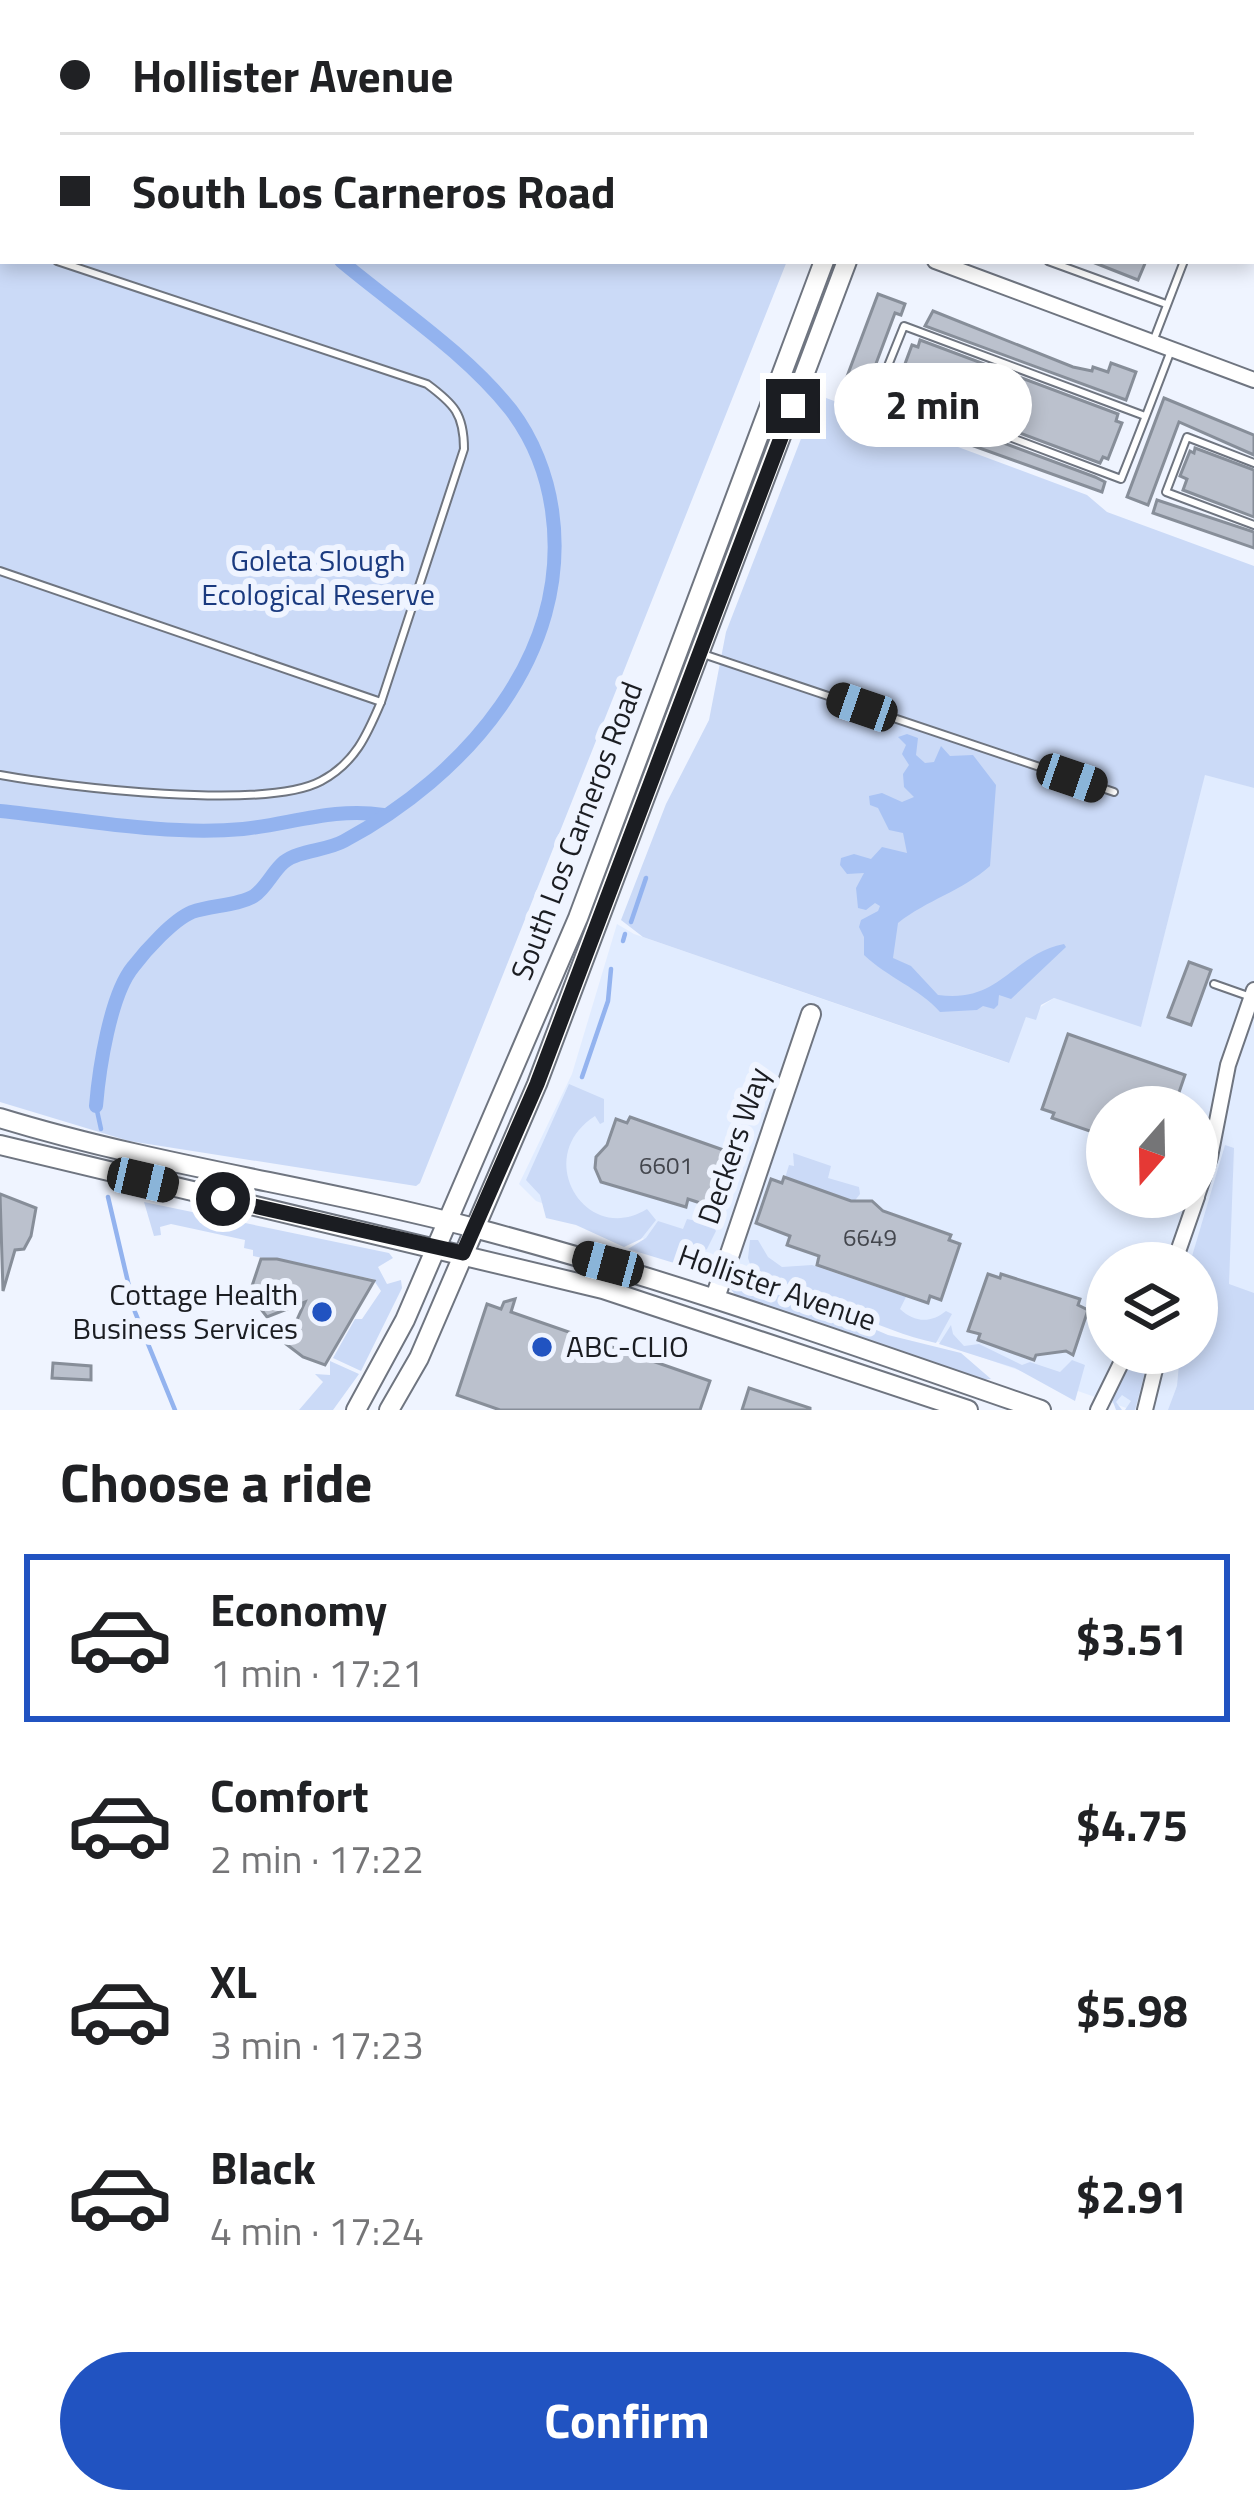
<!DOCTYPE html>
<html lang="en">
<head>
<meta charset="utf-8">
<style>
	body { margin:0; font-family:"Titillium Web",sans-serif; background:#f6f6f6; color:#202124; height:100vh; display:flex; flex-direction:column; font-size:45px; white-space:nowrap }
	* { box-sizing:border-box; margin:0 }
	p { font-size:39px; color:#757577 }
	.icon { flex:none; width:66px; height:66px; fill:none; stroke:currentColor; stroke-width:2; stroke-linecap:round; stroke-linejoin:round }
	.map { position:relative; height:1410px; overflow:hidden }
	.side { display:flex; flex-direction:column; background:#fff; flex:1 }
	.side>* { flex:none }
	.banner { position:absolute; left:0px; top:0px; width:1254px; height:264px; box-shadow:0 6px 18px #0003; display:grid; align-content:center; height:264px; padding:0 60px; background:#fff }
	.needle { width:78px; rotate:200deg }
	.fabs { position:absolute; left:1086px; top:1086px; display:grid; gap:24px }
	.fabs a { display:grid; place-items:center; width:132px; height:132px; border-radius:50%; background:#fff; box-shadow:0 6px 18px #0003; font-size:60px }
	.end { position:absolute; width:54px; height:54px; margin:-27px; border:15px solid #1b1d22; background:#fff; box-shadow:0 0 0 6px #fff }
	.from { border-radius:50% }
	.bubble { position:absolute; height:84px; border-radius:42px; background:#fff; box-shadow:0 6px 18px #0003; font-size:39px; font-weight:700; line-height:84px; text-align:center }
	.car { position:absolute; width:36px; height:72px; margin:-36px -18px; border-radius:15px; box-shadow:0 0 9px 3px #0007; background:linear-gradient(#222 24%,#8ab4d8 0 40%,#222 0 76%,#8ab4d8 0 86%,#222 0) }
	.banner b { display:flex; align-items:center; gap:42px; height:114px; font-size:45px }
	.banner b+b { border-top:3px solid #e0e0e0 }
	.banner i { width:30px; height:30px; background:#202124 }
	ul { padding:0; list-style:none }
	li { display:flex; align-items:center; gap:36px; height:168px; margin:0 24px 18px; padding:0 36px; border:6px solid transparent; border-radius:0px }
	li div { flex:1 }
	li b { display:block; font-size:45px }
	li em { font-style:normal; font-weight:700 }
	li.on { border-color:#2153c1 }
	li>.icon { width:108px; height:108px; stroke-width:1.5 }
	h2 { padding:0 60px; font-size:54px; line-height:144px }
	.primary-button { display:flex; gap:24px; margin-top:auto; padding:24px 60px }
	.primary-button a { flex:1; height:138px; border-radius:72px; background:#2153c1; color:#fff; font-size:48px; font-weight:700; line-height:138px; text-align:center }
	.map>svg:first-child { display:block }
</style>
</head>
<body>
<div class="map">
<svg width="1254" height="1410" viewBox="0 0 1254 1410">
	<rect width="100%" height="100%" fill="#eff4ff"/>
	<path fill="#e1ecff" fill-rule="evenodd" d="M1205 774 1254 788V1410H1132L536 1201 519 1184 572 1074 617 924 634 934 1008 1063 1026 1017 1054 998 1141 1026ZM1107 1107H1197V1197H1107ZM1107 1263H1197V1353H1107Z"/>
	<g fill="#cbdaf7">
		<polygon points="0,0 1254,0 1254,143 1251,3 3,3 3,261 787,261 420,1183 416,1186 129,1141 0,1102"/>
		<polygon points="818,395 1087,495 1107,512 1254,566 1254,788 1205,775 1141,1027 1054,998 1041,1005 1036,1020 1026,1017 1009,1063 643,937 621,920 666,804 709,720 726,632"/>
		<path d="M569 1084 604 1099V1122L600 1124 595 1116C531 1157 586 1247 647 1209L656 1220 641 1239 624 1247 576 1225 546 1218 540 1195 526 1180Z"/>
		<polygon points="1225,1145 1234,1148 1229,1284 1254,1293 1254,1410 1168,1410 1177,1386 1180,1353 1197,1353 1197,1263 1190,1263"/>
		<polygon points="793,1153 831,1166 828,1178 859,1187 860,1194 853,1203 785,1178 789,1165 794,1166"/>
		<polygon points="144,1202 389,1253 393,1258 378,1267 387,1284 401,1280 402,1288 361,1371 333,1358 355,1319 362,1319 381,1291 373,1279 253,1256 253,1250 244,1248 245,1240 171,1224 160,1227 161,1235 154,1236"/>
		<polygon points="687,1219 711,1224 716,1231 707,1249 684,1266 628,1249 646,1238 658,1221 683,1229"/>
		<path d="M750 1240H758L768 1257 782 1267 812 1265 906 1297 900 1309C914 1322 930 1324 946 1311L952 1314 936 1343C874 1330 820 1292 757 1286L748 1258Z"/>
		<polygon points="729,1287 804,1299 888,1335 961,1353 991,1379 979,1380 737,1297"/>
		<polygon points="951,1325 953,1334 964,1346 979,1344 1022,1365 1030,1362 1060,1372 1072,1360 1085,1365 1075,1401 1015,1368 939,1344"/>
		<polygon points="1131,1353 1150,1353 1135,1410 1125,1410 1131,1401 1122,1395 1116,1402 1122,1410 1116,1410 1111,1396"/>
		<polygon points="330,1361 359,1374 333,1410 299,1410 323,1382 315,1374 330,1375"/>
	</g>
	<path fill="#a9c3f4" d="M907 734 918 738 916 755 925 763 934 762 941 746 950 756 973 755 996 785 990 866C962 891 927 900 898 923L893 958 911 966 938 995C1001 1004 1012 954 1064 944L1066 947 1011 999 999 995 998 1005 994 1009 983 1006 977 1010 940 1012C920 989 887 977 864 955V937L859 927 861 920 878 911 880 906 875 903 866 910 858 908 856 888 864 873 847 874 840 865 841 858 854 854 871 859 882 847 907 853 903 833 889 830 878 808 870 805 869 796 882 793 902 802 914 797 904 787 903 774 909 765 902 754 906 745 898 737Z"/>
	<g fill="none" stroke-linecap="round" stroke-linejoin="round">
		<g stroke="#93b3ef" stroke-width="4.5">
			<polyline points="631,922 646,878"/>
			<polyline points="623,941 625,934"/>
			<polyline points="582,1077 608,1001 611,969"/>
			<polyline points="96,1106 101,1129"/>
			<polyline points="108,1197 135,1312 175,1410"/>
		</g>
		<g stroke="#93b3ef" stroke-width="14">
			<polyline points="25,0 28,3"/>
			<path d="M0 811C79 819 164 836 243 829 290 824 336 807 383 815"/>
			<path d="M96 1106C99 1070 110 995 133 967 146 950 173 920 192 912 211 905 237 906 254 896 266 888 273 871 284 862 299 850 326 851 344 841 464 777 573 655 552 510 547 475 533 439 511 410 465 352 397 308 341 261"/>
		</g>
	</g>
	<g fill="#bbc1cd" stroke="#878e99" stroke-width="3">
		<polygon points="1090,261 1146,261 1138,280"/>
		<polygon points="878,294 905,304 901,315 895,313 865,393 871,395 867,405 840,395"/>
		<polygon points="933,311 1073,367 1092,371 1093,367 1108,372 1111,363 1136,372 1126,400 925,326"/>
		<polygon points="920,340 1118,414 1116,421 1122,423 1108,459 1103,457 1100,463 902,389 907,374 902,372 912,345 918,347"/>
		<polygon points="1164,398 1254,435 1254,455 1179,422 1148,505 1127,497"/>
		<polygon points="896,403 1095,477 1105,482 1102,492 893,417"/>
		<polygon points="1195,448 1254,470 1254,517 1183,490 1187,479 1180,476 1190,451 1194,453"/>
		<polygon points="1157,500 1254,532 1254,548 1153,513"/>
		<polygon points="1189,962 1211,970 1191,1025 1168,1017"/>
		<polygon points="1068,1034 1185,1075 1174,1107 1107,1107 1107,1137 1052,1118 1054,1113 1042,1109"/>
		<polygon points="630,1117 729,1152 727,1157 739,1162 722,1210 688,1199 686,1207 601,1182 595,1168 596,1157 607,1145 616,1119 627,1123"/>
		<polygon points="784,1177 851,1201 872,1201 883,1211 951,1235 949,1240 960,1244 941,1300 930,1296 928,1303 817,1265 819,1256 787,1245 790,1236 756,1223 771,1179 782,1183"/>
		<polygon points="0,1194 36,1208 31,1236 24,1249 15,1250 3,1291"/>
		<polygon points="261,1259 277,1259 374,1281 325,1365 303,1357 286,1344 305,1302 267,1317 260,1308 251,1289"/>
		<polygon points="988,1274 1000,1278 1001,1274 1080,1299 1078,1305 1088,1310 1073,1355 1066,1351 1036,1355 1034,1360 978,1340 980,1334 968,1331"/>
		<polygon points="515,1299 511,1312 710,1381 700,1410 500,1410 457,1395 487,1304 501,1309 504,1302"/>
		<polygon points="53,1363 91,1366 91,1380 52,1378"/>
		<polygon points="749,1388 810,1408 810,1410 742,1410"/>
	</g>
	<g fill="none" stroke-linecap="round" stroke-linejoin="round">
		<defs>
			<g id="lane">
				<polyline points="0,242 3,243"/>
				<polyline points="1048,261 1166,304"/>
				<polyline points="1154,339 1184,261"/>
				<path d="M1145 416 904 326 879 388 1121 479C1138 437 1154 395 1170 353"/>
				<polyline points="1254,463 1187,437 1166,492 1254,525"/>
				<polyline points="0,571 381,702"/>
				<polyline points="703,654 1114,792"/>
				<path d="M0 775C66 787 265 811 321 781 355 763 367 735 381 702L464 449C464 414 454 404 427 384L57 261"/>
				<polyline points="1214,984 1248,996"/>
			</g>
			<g id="street">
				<polyline points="935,261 1254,380"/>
				<polyline points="1197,1196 1210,1157 1228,1065 1254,990"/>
				<polyline points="1174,1263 1197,1197"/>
				<polyline points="1098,1410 1126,1353"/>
				<polyline points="1145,1410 1159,1353"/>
			</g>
			<g id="secondary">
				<polyline points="922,3 923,0"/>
				<path d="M0 1118C157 1166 320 1187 478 1229 669 1279 855 1346 1041 1410"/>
				<polyline points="0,1145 603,1289 968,1410"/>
				<polyline points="715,1298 811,1014"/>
				<polyline points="356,1410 405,1320 578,918 824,261"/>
				<polyline points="389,1410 419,1358 537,1084 847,261"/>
			</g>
		</defs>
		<use href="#lane" stroke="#6f7580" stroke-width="10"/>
		<use href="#street" stroke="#6f7580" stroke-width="18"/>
		<use href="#secondary" stroke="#6f7580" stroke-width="22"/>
		<use href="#lane" stroke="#fff" stroke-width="6"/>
		<use href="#street" stroke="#fff" stroke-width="14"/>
		<use href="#secondary" stroke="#fff" stroke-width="18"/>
	</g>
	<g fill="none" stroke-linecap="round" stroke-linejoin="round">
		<polyline stroke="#1b1d22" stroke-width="15" points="223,1199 463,1253 537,1084 793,406"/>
	</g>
	<g fill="#2153c1" stroke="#eff4ff" stroke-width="4.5">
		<circle cx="322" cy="1312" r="12"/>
		<circle cx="542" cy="1347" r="12"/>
	</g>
	<g text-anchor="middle" stroke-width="12" stroke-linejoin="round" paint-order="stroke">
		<g font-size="24" fill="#43464d">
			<text x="666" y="1174">6601</text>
			<text x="870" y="1246">6649</text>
		</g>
		<g font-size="30" fill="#1a3a7f" stroke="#eff4ff">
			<text x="318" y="571">Goleta Slough<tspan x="318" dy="34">Ecological Reserve</tspan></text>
		</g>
		<g font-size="30" fill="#1b1d22" stroke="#eff4ff">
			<text transform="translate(577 831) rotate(-69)" y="10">South Los Carneros Road</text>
			<text transform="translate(734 1146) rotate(-71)" y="10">Deckers Way</text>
			<text transform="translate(777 1288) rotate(19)" y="10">Hollister Avenue</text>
		</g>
		<g font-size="30" fill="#1b1d22" stroke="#eff4ff" text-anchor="end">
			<text x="298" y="1305">Cottage Health<tspan x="298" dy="34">Business Services</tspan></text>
			<text x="566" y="1357" text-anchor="start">ABC-CLIO</text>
		</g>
	</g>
</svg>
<div class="fabs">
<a><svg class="needle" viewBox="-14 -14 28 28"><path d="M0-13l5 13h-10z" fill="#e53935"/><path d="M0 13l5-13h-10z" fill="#757577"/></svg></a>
<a><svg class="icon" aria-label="layers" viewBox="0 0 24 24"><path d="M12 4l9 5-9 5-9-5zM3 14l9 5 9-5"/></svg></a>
</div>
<i class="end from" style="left:223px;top:1199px"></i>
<i class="end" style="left:793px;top:406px"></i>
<div class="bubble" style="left:834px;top:363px;width:198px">2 min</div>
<i class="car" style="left:862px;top:707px;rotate:289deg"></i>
<i class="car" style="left:1072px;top:778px;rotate:109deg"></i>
<i class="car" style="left:143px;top:1180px;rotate:103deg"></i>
<i class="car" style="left:608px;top:1264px;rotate:285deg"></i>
<div class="banner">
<b><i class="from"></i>Hollister Avenue</b>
<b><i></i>South Los Carneros Road</b>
</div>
</div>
<section class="side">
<h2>Choose a ride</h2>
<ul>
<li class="on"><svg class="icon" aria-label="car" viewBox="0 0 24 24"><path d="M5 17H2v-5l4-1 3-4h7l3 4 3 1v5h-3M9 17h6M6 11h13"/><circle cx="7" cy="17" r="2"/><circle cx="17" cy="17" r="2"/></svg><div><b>Economy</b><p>1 min · 17:21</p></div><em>$3.51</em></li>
<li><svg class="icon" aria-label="car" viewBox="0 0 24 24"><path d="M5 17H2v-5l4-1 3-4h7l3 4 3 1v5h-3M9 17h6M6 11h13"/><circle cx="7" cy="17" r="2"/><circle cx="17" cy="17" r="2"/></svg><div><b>Comfort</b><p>2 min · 17:22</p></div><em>$4.75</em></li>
<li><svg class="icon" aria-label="car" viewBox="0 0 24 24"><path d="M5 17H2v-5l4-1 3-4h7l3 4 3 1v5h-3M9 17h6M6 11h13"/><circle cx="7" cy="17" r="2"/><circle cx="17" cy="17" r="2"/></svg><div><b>XL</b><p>3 min · 17:23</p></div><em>$5.98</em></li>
<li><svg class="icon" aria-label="car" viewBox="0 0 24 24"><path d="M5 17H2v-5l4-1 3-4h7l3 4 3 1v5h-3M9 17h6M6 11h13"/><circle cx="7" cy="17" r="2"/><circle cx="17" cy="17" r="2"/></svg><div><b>Black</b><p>4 min · 17:24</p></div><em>$2.91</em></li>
</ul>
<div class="primary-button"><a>Confirm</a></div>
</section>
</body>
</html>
